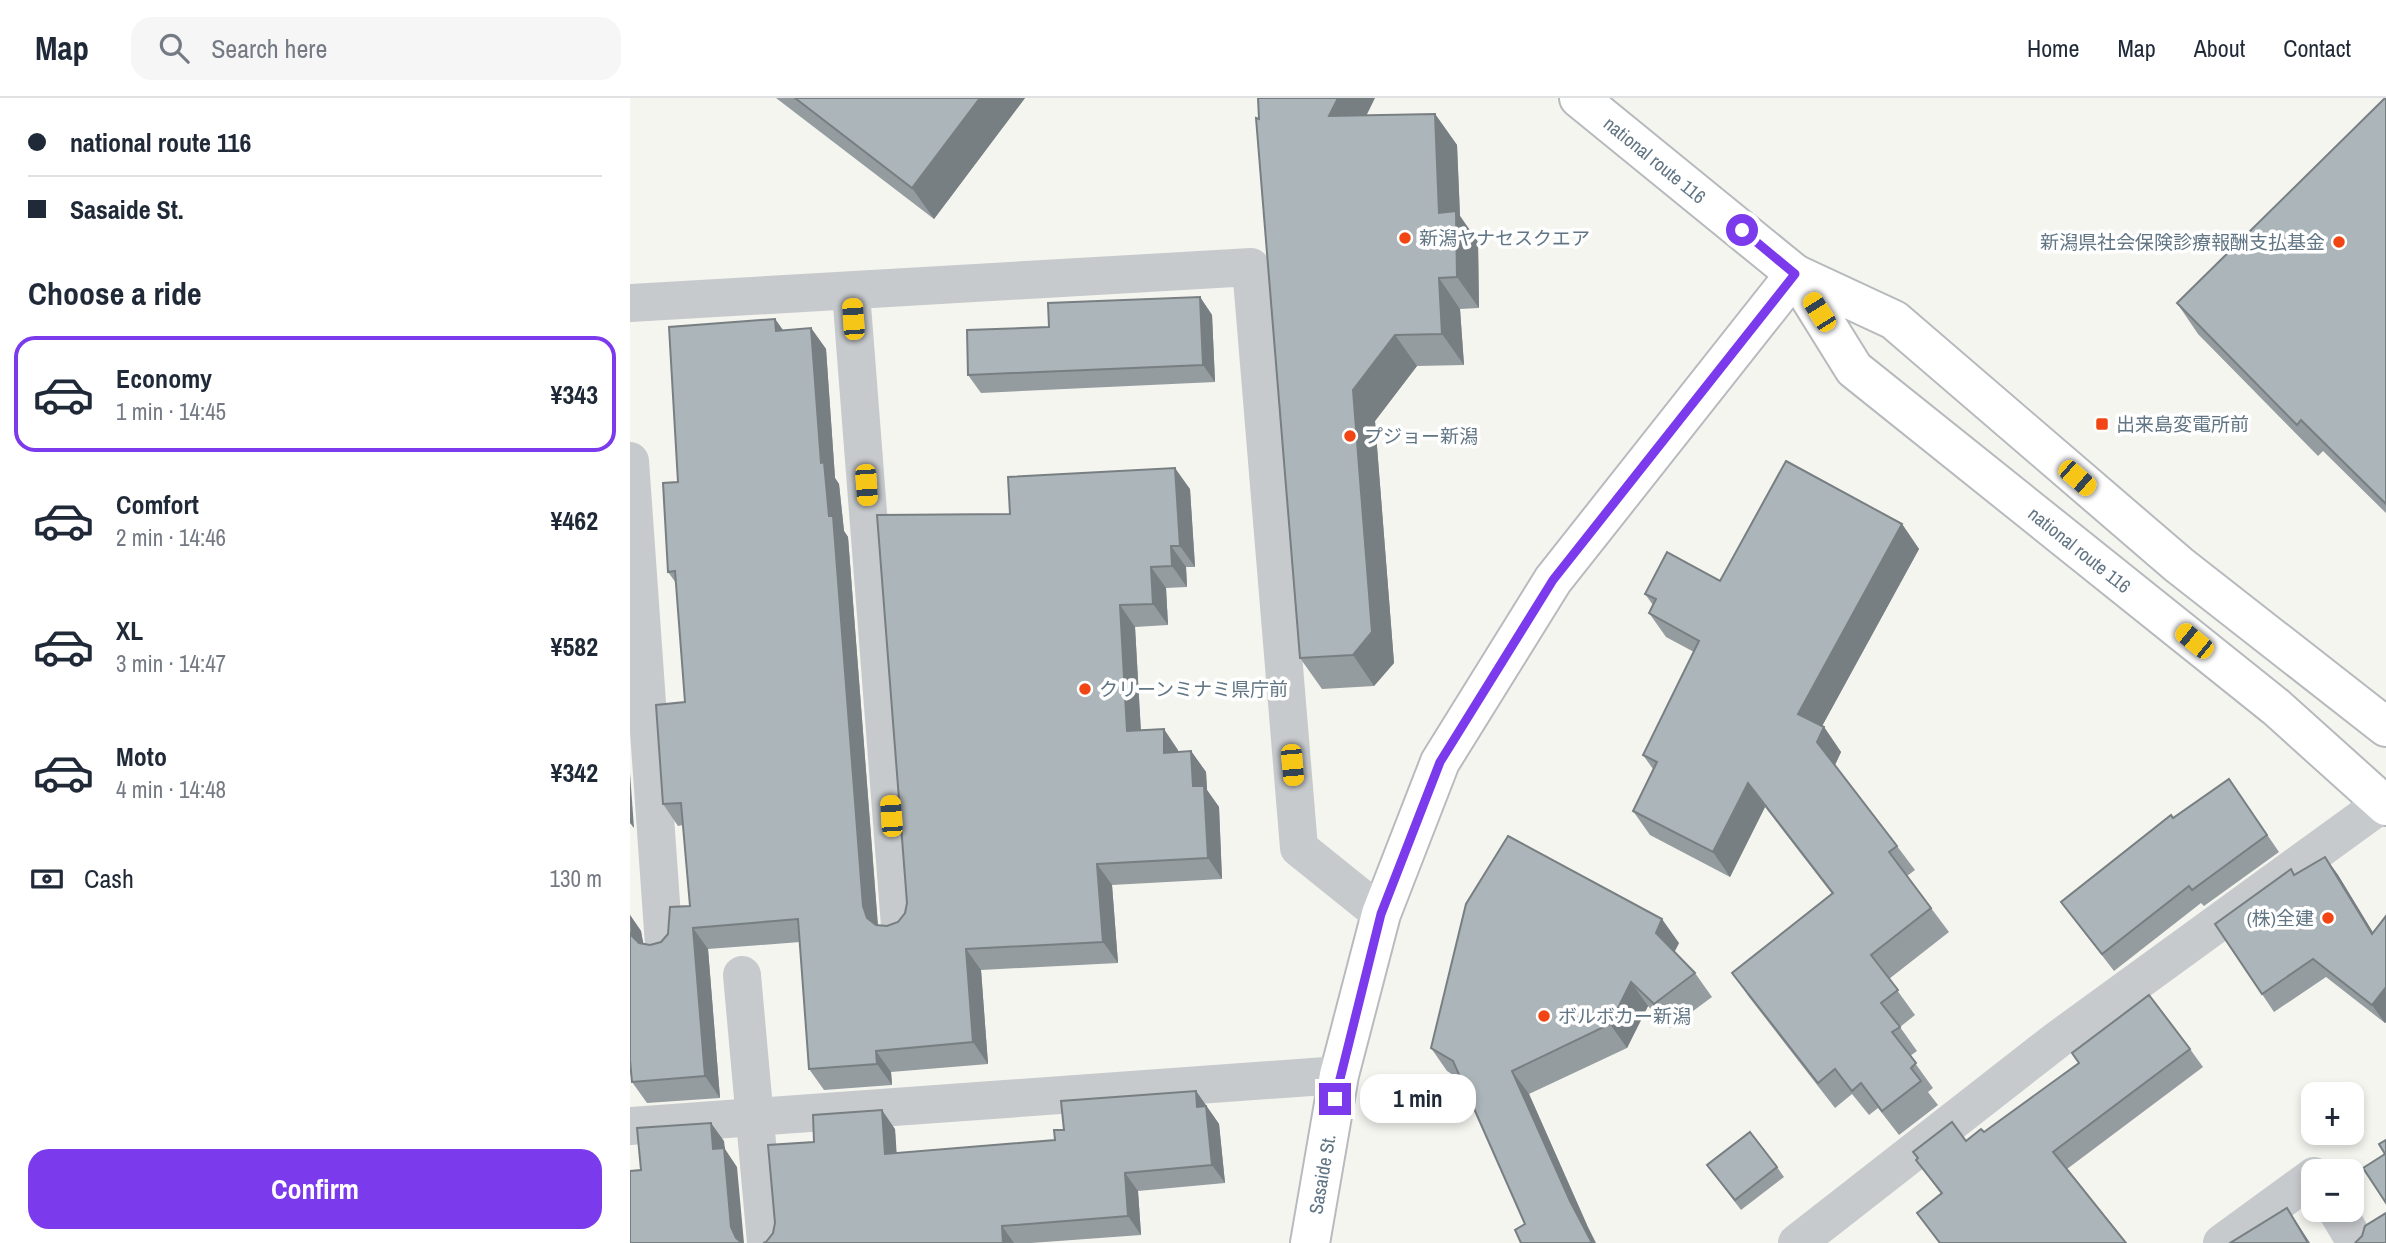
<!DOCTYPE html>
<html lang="en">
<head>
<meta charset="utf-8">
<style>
	body { margin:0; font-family:"Archivo Narrow","Noto Sans JP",sans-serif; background:#f6f6f7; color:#1f2937; height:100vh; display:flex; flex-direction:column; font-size:26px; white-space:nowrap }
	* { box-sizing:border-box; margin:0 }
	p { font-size:23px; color:#747a83 }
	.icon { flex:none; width:38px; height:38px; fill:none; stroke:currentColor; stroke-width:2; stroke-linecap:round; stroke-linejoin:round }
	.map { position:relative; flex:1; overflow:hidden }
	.details { display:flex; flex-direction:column; background:#fff; width:630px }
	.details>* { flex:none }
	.top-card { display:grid; align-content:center; height:154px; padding:0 28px; background:#fff }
	.fabs { position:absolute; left:1671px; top:984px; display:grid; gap:14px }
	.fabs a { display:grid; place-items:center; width:63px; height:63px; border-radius:14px; background:#fff; box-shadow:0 4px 10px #0003; font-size:35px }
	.end { position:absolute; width:32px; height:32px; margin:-16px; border:9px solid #7c3aed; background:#fff; box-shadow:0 0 0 4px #fff }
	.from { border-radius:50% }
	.bubble { position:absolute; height:49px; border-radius:21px; background:#fff; box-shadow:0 4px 10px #0003; font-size:23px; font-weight:700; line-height:49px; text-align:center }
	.car { position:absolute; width:21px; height:42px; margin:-21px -10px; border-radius:9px; box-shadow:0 0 5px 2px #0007; background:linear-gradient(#f5c518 24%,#345 0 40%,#f5c518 0 76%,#345 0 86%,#f5c518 0) }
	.top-card b { display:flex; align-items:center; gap:24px; height:66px; font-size:26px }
	.top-card b+b { border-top:2px solid #e0e1e3 }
	.top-card i { width:18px; height:18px; background:#1f2937 }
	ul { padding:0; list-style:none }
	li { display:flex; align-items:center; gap:21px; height:116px; margin:0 14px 10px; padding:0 14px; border:4px solid transparent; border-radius:21px }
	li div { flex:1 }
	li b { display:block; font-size:26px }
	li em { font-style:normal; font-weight:700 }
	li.selected { border-color:#7c3aed }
	li>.icon { width:63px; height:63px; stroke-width:1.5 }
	h2 { padding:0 28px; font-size:32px; line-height:84px }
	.pay { display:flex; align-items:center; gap:18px; height:77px; padding:0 28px; font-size:26px }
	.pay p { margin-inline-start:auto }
	.action { display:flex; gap:14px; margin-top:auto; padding:14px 28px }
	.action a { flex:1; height:80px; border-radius:21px; background:#7c3aed; color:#fff; font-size:28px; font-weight:700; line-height:80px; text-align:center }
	header { display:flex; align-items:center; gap:42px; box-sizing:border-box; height:98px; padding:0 35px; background:#fff; border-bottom:2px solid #e0e1e3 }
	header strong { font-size:33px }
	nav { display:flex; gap:38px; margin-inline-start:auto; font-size:24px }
	.search { width:490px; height:63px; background:#f6f6f7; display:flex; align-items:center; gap:18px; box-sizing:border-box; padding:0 24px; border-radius:21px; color:#747a83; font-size:26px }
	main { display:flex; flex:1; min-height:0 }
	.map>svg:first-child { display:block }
</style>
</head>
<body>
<header>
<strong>Map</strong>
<div class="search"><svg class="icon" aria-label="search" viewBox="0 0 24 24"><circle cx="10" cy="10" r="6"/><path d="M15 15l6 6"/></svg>Search here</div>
<nav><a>Home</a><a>Map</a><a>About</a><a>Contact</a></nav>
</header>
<main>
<section class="details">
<div class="top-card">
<b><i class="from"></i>national route 116</b>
<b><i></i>Sasaide St.</b>
</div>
<h2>Choose a ride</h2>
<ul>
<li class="selected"><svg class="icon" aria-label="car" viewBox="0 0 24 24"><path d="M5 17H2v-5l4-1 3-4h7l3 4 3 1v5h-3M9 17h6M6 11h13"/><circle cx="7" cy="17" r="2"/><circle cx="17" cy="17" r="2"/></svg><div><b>Economy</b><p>1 min · 14:45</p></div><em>¥343</em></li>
<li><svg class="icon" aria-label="car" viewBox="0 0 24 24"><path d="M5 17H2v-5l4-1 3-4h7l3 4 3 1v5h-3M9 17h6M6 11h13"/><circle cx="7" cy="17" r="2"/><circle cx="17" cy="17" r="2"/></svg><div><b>Comfort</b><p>2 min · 14:46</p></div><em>¥462</em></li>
<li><svg class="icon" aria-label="car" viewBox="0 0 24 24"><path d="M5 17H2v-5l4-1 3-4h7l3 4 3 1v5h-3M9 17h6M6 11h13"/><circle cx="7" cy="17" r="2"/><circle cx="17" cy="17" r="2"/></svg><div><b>XL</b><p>3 min · 14:47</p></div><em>¥582</em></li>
<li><svg class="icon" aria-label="car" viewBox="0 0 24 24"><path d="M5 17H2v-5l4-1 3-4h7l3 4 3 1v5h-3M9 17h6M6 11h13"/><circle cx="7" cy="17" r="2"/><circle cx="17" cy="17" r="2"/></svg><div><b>Moto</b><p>4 min · 14:48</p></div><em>¥342</em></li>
</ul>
<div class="pay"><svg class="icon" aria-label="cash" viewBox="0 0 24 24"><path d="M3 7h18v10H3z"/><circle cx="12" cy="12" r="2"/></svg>Cash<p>130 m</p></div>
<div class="action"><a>Confirm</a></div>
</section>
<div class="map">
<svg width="1756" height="1145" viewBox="0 0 1756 1145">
	<rect width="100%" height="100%" fill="#f5f5f0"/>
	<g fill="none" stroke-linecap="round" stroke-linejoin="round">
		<defs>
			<g id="primary">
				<path id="s1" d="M680 1145 709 977 751 816 810 664 923 482 1165 176"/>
			</g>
			<g id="trunk">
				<path id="s2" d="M949 0 1165 176 1264 222 1549 467 1756 629"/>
				<path id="s3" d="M1165 176 1224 271 1646 609 1756 708"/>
			</g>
		</defs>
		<use href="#primary" stroke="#b7bbbe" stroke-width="42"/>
		<use href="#trunk" stroke="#b6babd" stroke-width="42"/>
		<g stroke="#c7cacd" stroke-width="38">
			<polyline points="221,194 270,828"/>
			<polyline points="0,205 621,169 669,750 751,816"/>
			<polyline points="0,363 34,847"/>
			<polyline points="112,877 136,1145"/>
			<polyline points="0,1028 709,977"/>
			<polyline points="1706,1111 1726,1145"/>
			<polyline points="1167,1145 1427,942 1753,705"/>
			<polyline points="1592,1145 1684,1078"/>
		</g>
		<use href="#primary" stroke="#fff" stroke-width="38"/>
		<use href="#trunk" stroke="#fff" stroke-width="38"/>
	</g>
	<g fill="#949c9f">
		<polygon points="146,0 395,0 304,121"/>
		<polygon points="1756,0 1756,415 1693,353 1688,358 1568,236 1547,205"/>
		<polygon points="805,16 827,47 830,118 848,144 849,210 830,211 834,267 787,268 745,323 764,565 744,588 692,591 670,560 736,18"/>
		<polygon points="570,199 582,217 585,284 351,295 338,277 419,229"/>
		<polygon points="145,221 153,232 181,230 196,251 205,380 209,386 214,433 218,439 248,827 257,828 268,824 275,815 380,416 560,391 565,469 556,469 557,489 536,490 538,527 505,529 511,633 548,652 548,654 561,653 576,674 577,692 589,709 592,781 482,787 488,865 351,872 358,966 261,974 262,987 194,992 179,971 170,844 78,851 90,1000 17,1005 2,984 0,973 0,817 11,833 13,846 20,847 31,844 60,808 53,727 48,728 33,706 55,604 46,485 38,474 48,384"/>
		<polygon points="1272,426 1289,451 1192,628 1194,629 1211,654 1205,667 1267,748 1285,772 1277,778 1319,834 1259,881 1285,917 1270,929 1287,953 1280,958 1303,990 1298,994 1308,1007 1269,1037 1248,1010 1239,1017 1222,996 1205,1010 1119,899 1102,875 1202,796 1135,709 1100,779 1020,737 1003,713 1023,671 1013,657 1064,554 1036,539 1019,515 1023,507 1015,496 1090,483"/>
		<polygon points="1599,681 1649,754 1574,808 1571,805 1484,873 1431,804 1543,720"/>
		<polygon points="1695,759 1708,777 1743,835 1756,818 1756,924 1755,925 1696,879 1644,914 1632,896 1664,777"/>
		<polygon points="1049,845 1044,854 1065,875 1082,899 1040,930 1018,908 997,950 899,996 957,1127 895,1126 831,982 817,973 801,950"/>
		<polygon points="1560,951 1573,969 1437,1071 1496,1145 1309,1145 1287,1115 1311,1096 1286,1062 1336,1043"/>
		<polygon points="566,993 589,1026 595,1085 508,1093 511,1137 401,1145 133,1145 136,1144 143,1135 184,1044 265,1031 266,1055 425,1042 434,1032"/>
		<polygon points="1077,1067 1147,1069 1154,1079 1111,1112"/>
	</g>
	<g fill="#787f82">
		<polygon points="350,0 395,0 304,121 282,90"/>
		<polygon points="708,0 745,0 721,49 699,18"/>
		<polygon points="805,16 827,47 830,118 848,144 849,210 827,179 809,115"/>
		<polygon points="809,180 830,211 834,267 812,236"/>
		<polygon points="570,199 582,217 585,284 573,267"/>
		<polygon points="145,221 160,242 146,233"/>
		<polygon points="181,230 196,251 205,380 209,386 214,433 218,439 248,830 237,820 233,808 199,418 191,365"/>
		<polygon points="765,237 787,268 745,323 764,565 744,588 723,557 723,292"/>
		<polygon points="545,370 560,391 565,469 550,448"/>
		<polygon points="1272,426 1289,451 1185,641 1168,616"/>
		<polygon points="541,448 556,469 557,489 542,468"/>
		<polygon points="521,469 536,490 538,527 523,506"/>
		<polygon points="490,507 505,529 512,655 497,633"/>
		<polygon points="1194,629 1211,654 1204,669 1187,644"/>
		<polygon points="534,631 548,652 549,676 534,655"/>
		<polygon points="561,653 576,674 577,692 589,709 592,781 578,760 563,688"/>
		<polygon points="0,675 4,730 0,725"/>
		<polygon points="1118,685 1135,709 1100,779 1083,754"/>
		<polygon points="1695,759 1708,777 1755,854 1742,836"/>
		<polygon points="467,766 482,787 488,865 473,844"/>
		<polygon points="0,817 11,833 16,859 1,837"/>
		<polygon points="1032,821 1049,845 1042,859 1026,835"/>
		<polygon points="63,830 78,851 90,1000 75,978"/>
		<polygon points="336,851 351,872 358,966 343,944"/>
		<polygon points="1001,884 1018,908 997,950 980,926"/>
		<polygon points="1756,889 1756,924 1755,925 1742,907"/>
		<polygon points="246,953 261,974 262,987 247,966"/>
		<polygon points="882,973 899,996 957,1127 966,1145 962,1145 940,1103"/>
		<polygon points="566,993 589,1026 595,1085 582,1067 567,1009"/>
		<polygon points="252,1012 265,1031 268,1074 255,1056"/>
		<polygon points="81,1025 94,1043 95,1051 107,1069 114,1145 109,1145 106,1140 101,1129 83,1051"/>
		<polygon points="495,1075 508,1093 511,1137 498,1118"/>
		<polygon points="1657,1110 1669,1128 1680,1145 1678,1145"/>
		<polygon points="372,1128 384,1145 373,1145"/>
	</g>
	<g fill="#acb5b9" stroke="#787f82" stroke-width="2">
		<polygon points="165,0 350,0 282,90"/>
		<polygon points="628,0 708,0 699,18 805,16 809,115 826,113 827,179 809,180 812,236 765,237 723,292 742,534 723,557 670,560 626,20 629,21"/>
		<polygon points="1755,0 1756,0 1756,406 1671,322 1667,327 1547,205"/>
		<polygon points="570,199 573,267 338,277 337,232 419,229 418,205"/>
		<polygon points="145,221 146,233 181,230 191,365 194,364 199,418 203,418 233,808 237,820 246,827 257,828 268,824 275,815 277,805 247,417 380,416 378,379 545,370 550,448 541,448 542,468 521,469 523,506 490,507 497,633 534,631 534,655 561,653 563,688 574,688 578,760 467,766 473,844 336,851 343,944 246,953 247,966 179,971 168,821 63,830 75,978 2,984 0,962 0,834 1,837 9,845 20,847 31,844 38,836 40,809 60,808 51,705 33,706 26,607 55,604 45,473 38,474 33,385 48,384 39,229"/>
		<polygon points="1156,363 1272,426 1168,616 1194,629 1187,644 1267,748 1259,754 1301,810 1241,857 1268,892 1251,905 1270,929 1262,934 1286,965 1281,970 1291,983 1252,1013 1231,985 1222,993 1205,971 1188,985 1102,875 1203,795 1118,685 1083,754 1003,713 1027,664 1013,657 1069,543 1019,515 1026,501 1015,496 1037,454 1090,483"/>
		<polygon points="1599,681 1637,737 1562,792 1559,788 1472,856 1431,804 1541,717 1543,720"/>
		<polygon points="878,738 1032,821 1026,835 1065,875 1024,906 1001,884 980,926 882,973 940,1103 962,1145 891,1145 885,1132 895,1126 823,963 801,950 836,806"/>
		<polygon points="1695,759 1742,836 1756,818 1756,889 1742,907 1683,861 1632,896 1585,826 1661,771 1664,777"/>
		<polygon points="1519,897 1560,951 1423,1054 1496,1145 1310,1145 1287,1115 1312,1095 1286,1062 1288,1060 1283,1054 1322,1024 1336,1043 1351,1031 1354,1034 1449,965 1442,955"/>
		<polygon points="566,993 567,1009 576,1008 582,1067 495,1075 498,1118 372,1128 373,1145 133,1145 136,1144 143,1135 145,1125 138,1047 184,1044 183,1017 252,1012 255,1056 425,1042 424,1032 434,1032 431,1003"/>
		<polygon points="81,1025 83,1051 94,1050 101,1129 106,1140 112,1145 0,1145 0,1073 11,1072 7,1030"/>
		<polygon points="1120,1034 1147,1069 1105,1102 1077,1067"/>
		<polygon points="1756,1042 1756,1105 1733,1070 1755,1056 1749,1046"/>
		<polygon points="1657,1110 1678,1145 1600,1145"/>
		<polygon points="1756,1115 1756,1145 1725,1145 1732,1138 1735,1128"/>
	</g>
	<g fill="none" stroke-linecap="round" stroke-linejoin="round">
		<polyline stroke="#7c3aed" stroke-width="9" points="705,1001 751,816 810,664 923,482 1165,176 1112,132"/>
	</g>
	<g fill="#f14514" stroke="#fff" stroke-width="2.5">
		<circle cx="775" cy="140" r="7"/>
		<circle cx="1709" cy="144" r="7"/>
		<rect x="1465" y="319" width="14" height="14" rx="3.5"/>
		<circle cx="720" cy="338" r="7"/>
		<circle cx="455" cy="591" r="7"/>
		<circle cx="1698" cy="820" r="7"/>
		<circle cx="914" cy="918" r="7"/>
	</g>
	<g text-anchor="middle" stroke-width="7" stroke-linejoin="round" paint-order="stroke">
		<g font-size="19" fill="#617584" stroke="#fff">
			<text dy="7" stroke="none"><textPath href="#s2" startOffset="98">national route 116</textPath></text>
			<text dy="7" stroke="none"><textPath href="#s3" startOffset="401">national route 116</textPath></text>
			<text dy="7" stroke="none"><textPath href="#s1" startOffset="70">Sasaide St.</textPath></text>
		</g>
		<g font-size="19" fill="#617584" stroke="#fff" text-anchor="start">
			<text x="789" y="147">新潟ヤナセスクエア</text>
			<text x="1695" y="151" text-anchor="end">新潟県社会保険診療報酬支払基金</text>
			<text x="1486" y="333">出来島変電所前</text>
			<text x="734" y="345">プジョー新潟</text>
			<text x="469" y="598">クリーンミナミ県庁前</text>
			<text x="1684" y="827" text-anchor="end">(株)全建</text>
			<text x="928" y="925">ボルボカー新潟</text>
		</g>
	</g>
</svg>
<div class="fabs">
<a>+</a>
<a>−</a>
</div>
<i class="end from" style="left:1112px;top:132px"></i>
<i class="end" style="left:705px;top:1001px"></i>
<div class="bubble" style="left:730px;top:976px;width:116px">1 min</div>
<i class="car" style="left:1189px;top:214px;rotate:328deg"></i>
<i class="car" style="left:223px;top:221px;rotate:356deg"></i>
<i class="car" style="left:1447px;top:380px;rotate:131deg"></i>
<i class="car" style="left:236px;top:387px;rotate:176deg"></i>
<i class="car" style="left:1564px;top:543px;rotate:309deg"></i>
<i class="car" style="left:662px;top:667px;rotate:175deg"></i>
<i class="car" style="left:261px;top:718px;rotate:356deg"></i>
</div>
</main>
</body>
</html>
